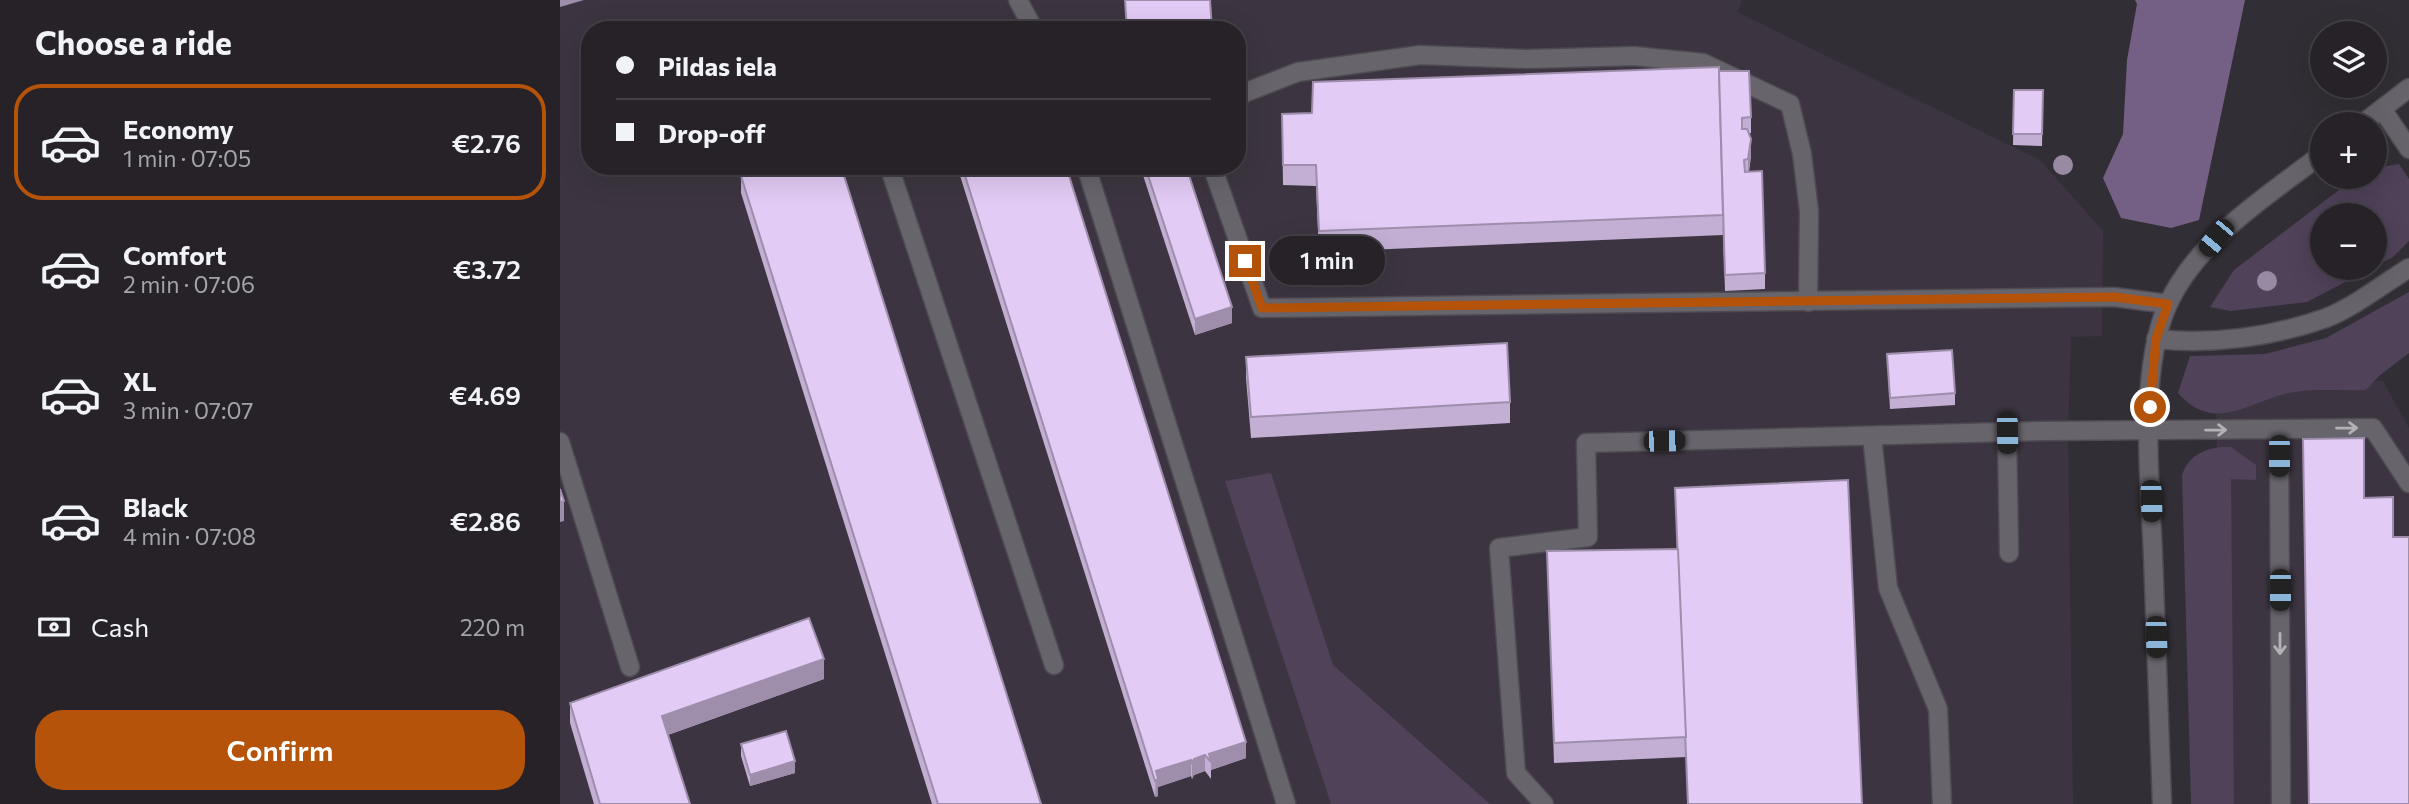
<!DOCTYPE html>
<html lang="en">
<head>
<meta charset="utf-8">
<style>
	body { margin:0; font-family:Commissioner,sans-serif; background:#322f34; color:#f1f3f6; height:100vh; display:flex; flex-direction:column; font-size:26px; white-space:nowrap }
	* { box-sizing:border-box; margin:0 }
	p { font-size:23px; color:#a4a4a8 }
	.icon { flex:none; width:38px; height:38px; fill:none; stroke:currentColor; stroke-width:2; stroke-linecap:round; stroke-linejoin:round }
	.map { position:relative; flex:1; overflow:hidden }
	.drawer { display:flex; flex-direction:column; background:#262228; width:560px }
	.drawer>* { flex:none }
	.banner { position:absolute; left:21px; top:21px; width:665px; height:154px; border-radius:28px; box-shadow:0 7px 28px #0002,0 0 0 2px #423f45; display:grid; align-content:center; height:154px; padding:0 35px; background:#262228 }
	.fabs { position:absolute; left:1750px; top:21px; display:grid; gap:14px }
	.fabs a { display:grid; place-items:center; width:77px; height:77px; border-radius:50%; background:#262228; box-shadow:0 7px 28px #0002,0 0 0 2px #423f45; font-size:35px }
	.end { position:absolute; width:32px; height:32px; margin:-16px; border:9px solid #b45309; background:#fff; box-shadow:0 0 0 4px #fff }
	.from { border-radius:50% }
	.bubble { position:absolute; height:49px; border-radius:24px; background:#262228; box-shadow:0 7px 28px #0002,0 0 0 2px #423f45; font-size:23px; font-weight:600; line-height:49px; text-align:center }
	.car { position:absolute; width:21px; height:42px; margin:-21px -10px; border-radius:9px; box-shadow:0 0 5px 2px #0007; background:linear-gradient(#222 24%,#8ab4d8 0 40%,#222 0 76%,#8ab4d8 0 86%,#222 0) }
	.banner b { display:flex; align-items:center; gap:24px; height:66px; font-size:26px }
	.banner b+b { border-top:2px solid #423f45 }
	.banner i { width:18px; height:18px; background:#f1f3f6 }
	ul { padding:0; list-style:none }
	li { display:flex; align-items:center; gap:21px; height:116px; margin:0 14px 10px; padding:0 21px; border:4px solid transparent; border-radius:28px }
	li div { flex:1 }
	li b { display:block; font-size:26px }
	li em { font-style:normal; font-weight:600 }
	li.current { border-color:#b45309 }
	li>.icon { width:63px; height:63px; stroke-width:1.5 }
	h2 { padding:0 35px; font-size:32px; line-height:84px }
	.pay { display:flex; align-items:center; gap:18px; height:77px; padding:0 35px; font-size:26px }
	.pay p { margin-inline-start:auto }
	.primary-button { display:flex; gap:14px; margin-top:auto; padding:14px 35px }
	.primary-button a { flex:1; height:80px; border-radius:28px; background:#b45309; color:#fff; font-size:28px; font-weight:600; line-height:80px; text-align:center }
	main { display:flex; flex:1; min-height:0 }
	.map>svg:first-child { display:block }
</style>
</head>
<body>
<main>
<section class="drawer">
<h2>Choose a ride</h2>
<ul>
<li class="current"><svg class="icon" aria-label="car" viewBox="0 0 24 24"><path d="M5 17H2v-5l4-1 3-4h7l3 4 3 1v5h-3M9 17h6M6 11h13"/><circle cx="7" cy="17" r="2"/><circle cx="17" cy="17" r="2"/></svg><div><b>Economy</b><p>1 min · 07:05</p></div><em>€2.76</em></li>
<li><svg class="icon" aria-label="car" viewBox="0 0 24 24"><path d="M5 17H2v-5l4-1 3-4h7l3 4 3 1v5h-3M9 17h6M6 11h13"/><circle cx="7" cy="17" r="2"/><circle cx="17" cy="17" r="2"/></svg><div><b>Comfort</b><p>2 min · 07:06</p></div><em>€3.72</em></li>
<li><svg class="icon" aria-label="car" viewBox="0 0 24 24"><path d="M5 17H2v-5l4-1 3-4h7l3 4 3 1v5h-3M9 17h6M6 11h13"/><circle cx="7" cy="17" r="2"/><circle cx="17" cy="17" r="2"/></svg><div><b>XL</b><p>3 min · 07:07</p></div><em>€4.69</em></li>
<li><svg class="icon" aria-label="car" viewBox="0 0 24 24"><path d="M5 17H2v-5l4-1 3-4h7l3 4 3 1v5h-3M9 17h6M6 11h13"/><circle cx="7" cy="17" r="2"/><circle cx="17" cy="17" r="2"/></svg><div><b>Black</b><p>4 min · 07:08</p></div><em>€2.86</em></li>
</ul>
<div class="pay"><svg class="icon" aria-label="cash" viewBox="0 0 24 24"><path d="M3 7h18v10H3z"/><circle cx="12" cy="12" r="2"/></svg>Cash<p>220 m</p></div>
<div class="primary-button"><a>Confirm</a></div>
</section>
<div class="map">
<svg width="1849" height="804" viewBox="0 0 1849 804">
	<rect width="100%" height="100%" fill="#322e35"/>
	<g fill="#3c3541" fill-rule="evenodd">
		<path d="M0 0H1182L1178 12 1187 17 1480 160 1543 231 1542 336 1511 337 1508 433 1513 804H0ZM30 30H677V166H30Z"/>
		<polygon points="1823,381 1849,428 1849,804 1661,804 1656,385"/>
	</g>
	<g fill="#4f4259">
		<polygon points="1839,164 1849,179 1849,241 1833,257 1815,266 1815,215 1762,215 1762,268 1812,268 1747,302 1670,311 1650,307 1674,270 1796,177 1815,177 1815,168"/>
		<path d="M1849 292V353L1819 376 1806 390C1782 391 1753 388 1729 393 1688 402 1654 434 1618 393L1630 356 1705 354 1766 338Z"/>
		<path d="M1661 447H1671L1696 465V480L1671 479 1674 804H1631L1622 475C1629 456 1641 450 1661 447Z"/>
		<polygon points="711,473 773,665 930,804 771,804 665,481"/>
	</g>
	<polygon fill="#756085" points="1575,0 1685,0 1639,220 1611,228 1561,218 1543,178 1563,134 1567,60 1577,4"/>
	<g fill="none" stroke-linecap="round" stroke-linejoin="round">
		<defs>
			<g id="lane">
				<polyline points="458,0 474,30"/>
				<polyline points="677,100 684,93 738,72 860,55 967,59 1074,56 1143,63 1230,104 1242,154 1249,211 1248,302"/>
				<polyline points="329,166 494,665"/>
				<polyline points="526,166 726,804"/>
				<polyline points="652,166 702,308 1554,297 1608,304"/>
				<path d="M1596 339C1652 345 1712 337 1766 318 1794 307 1823 284 1849 268"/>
				<polyline points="1719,429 1813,428 1849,483"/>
				<polyline points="1447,433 1449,553"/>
				<polyline points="1312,436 1328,588 1378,709 1382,804"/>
				<polyline points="0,442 70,667"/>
				<polyline points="984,804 956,773 939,548 1028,537 1026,443 1483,431 1719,429 1721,804"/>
			</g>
			<g id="street">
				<polyline points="1822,109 1849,149"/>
				<polyline points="1802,124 1849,88"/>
				<path d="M1602 804C1599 721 1596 638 1593 555 1590 482 1578 371 1608 304 1639 238 1706 197 1762 154"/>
			</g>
		</defs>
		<use href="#lane" stroke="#4e4a51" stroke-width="21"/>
		<use href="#street" stroke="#4e4a51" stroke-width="21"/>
		<use href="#lane" stroke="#68646c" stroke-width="18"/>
		<use href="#street" stroke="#68646c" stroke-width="18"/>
	</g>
	<g fill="#978aa2">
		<circle cx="1503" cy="165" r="10"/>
		<circle cx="1707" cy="281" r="10"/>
	</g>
	<g fill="#c2afd3">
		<polygon points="1159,71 1191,117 1191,133 1189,134 1191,156 1189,172 1205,273 1205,289 1165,291 1162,201 1163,235 759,252 756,186 723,185 722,114 752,113"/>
		<polygon points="1454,90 1483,90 1482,146 1453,145"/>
		<polygon points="397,166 506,166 686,758 651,770 651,779 645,771 634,775 632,779 631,776 598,787 598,796 595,797"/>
		<polygon points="580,166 626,166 672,323 635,335"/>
		<polygon points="181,176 481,804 372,804 181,193"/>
		<polygon points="1327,354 1395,393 1395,405 1330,409"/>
		<polygon points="686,357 950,402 950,423 691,438 686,378"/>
		<polygon points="1115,488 1302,804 1128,804 1126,757 994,763 987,551 1117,549"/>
		<polygon points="264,679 108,735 130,804 34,804 10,723 10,703"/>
		<polygon points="181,744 235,773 190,786 181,756"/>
	</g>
	<g fill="#9e8eac">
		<polygon points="0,0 24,0 0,7"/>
		<polygon points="1191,139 1191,156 1188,176 1188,159"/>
		<polygon points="672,307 672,323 635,335 635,319"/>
		<polygon points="4,501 4,521 0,522 0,502"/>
		<polygon points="264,659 264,679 102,737 102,716"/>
		<polygon points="686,742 686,758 651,770 651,762 649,754"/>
		<polygon points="645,755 645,771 634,775 632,779 632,763 634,759"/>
		<polygon points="631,760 631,776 598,787 598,796 595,797 596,771"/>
		<polygon points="235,761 235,773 190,786 190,775"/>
	</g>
	<g fill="#e2cbf5" stroke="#9e8eac" stroke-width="2">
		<polygon points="565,0 650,0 652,29 567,30"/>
		<polygon points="1159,67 1163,215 759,231 756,165 723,165 722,114 752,113 753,82"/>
		<polygon points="1159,71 1189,71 1191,117 1182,118 1182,129 1187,129 1191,139 1188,159 1184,160 1185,172 1202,171 1205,273 1165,275"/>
		<polygon points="1454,90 1483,90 1482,134 1453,134"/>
		<polygon points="213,166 281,166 481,804 378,804 181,176"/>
		<polygon points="402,166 506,166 686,742 649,754 651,762 645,755 634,759 632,763 631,760 605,768 596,771 598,779 595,781"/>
		<polygon points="585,166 626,166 672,307 635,319"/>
		<polygon points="947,343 950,402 691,417 686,357"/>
		<polygon points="1392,350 1395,393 1330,398 1327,354"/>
		<polygon points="1804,438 1804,498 1833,497 1833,537 1849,537 1849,804 1749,804 1743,439"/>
		<polygon points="1288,480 1302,804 1128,804 1115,488"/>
		<polygon points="0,489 4,501 0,502"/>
		<polygon points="1118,549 1126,737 994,743 987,551"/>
		<polygon points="249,618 264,659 102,716 130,804 40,804 10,703"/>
		<polygon points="226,731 235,761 190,775 181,744"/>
	</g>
	<defs><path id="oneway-shaft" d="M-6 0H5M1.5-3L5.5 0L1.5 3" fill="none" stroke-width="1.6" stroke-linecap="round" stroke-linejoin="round" transform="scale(1.75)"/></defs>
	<g stroke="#b3b0b6">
		<use href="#oneway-shaft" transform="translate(1787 428) rotate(-1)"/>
		<use href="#oneway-shaft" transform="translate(1656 430) rotate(-1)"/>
		<use href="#oneway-shaft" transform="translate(1720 644) rotate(90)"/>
	</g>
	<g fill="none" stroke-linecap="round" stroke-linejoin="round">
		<polyline stroke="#b45309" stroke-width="9" points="685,261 702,308 1554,297 1608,304 1596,339 1590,407"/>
	</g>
</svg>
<div class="fabs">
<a><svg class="icon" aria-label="layers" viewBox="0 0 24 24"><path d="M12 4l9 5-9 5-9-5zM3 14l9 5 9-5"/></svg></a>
<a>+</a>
<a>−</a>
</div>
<i class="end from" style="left:1590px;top:407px"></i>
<i class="end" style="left:685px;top:261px"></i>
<div class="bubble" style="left:709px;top:236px;width:116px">1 min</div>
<i class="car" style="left:1656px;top:238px;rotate:220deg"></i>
<i class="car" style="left:1447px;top:433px;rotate:179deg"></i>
<i class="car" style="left:1104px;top:441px;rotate:89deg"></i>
<i class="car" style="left:1719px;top:456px;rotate:180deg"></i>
<i class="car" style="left:1591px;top:501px;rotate:178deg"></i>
<i class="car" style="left:1720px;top:590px;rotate:180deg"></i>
<i class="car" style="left:1596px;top:637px;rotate:178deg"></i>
<div class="banner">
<b><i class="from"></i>Pildas iela</b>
<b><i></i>Drop-off</b>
</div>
</div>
</main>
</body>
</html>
